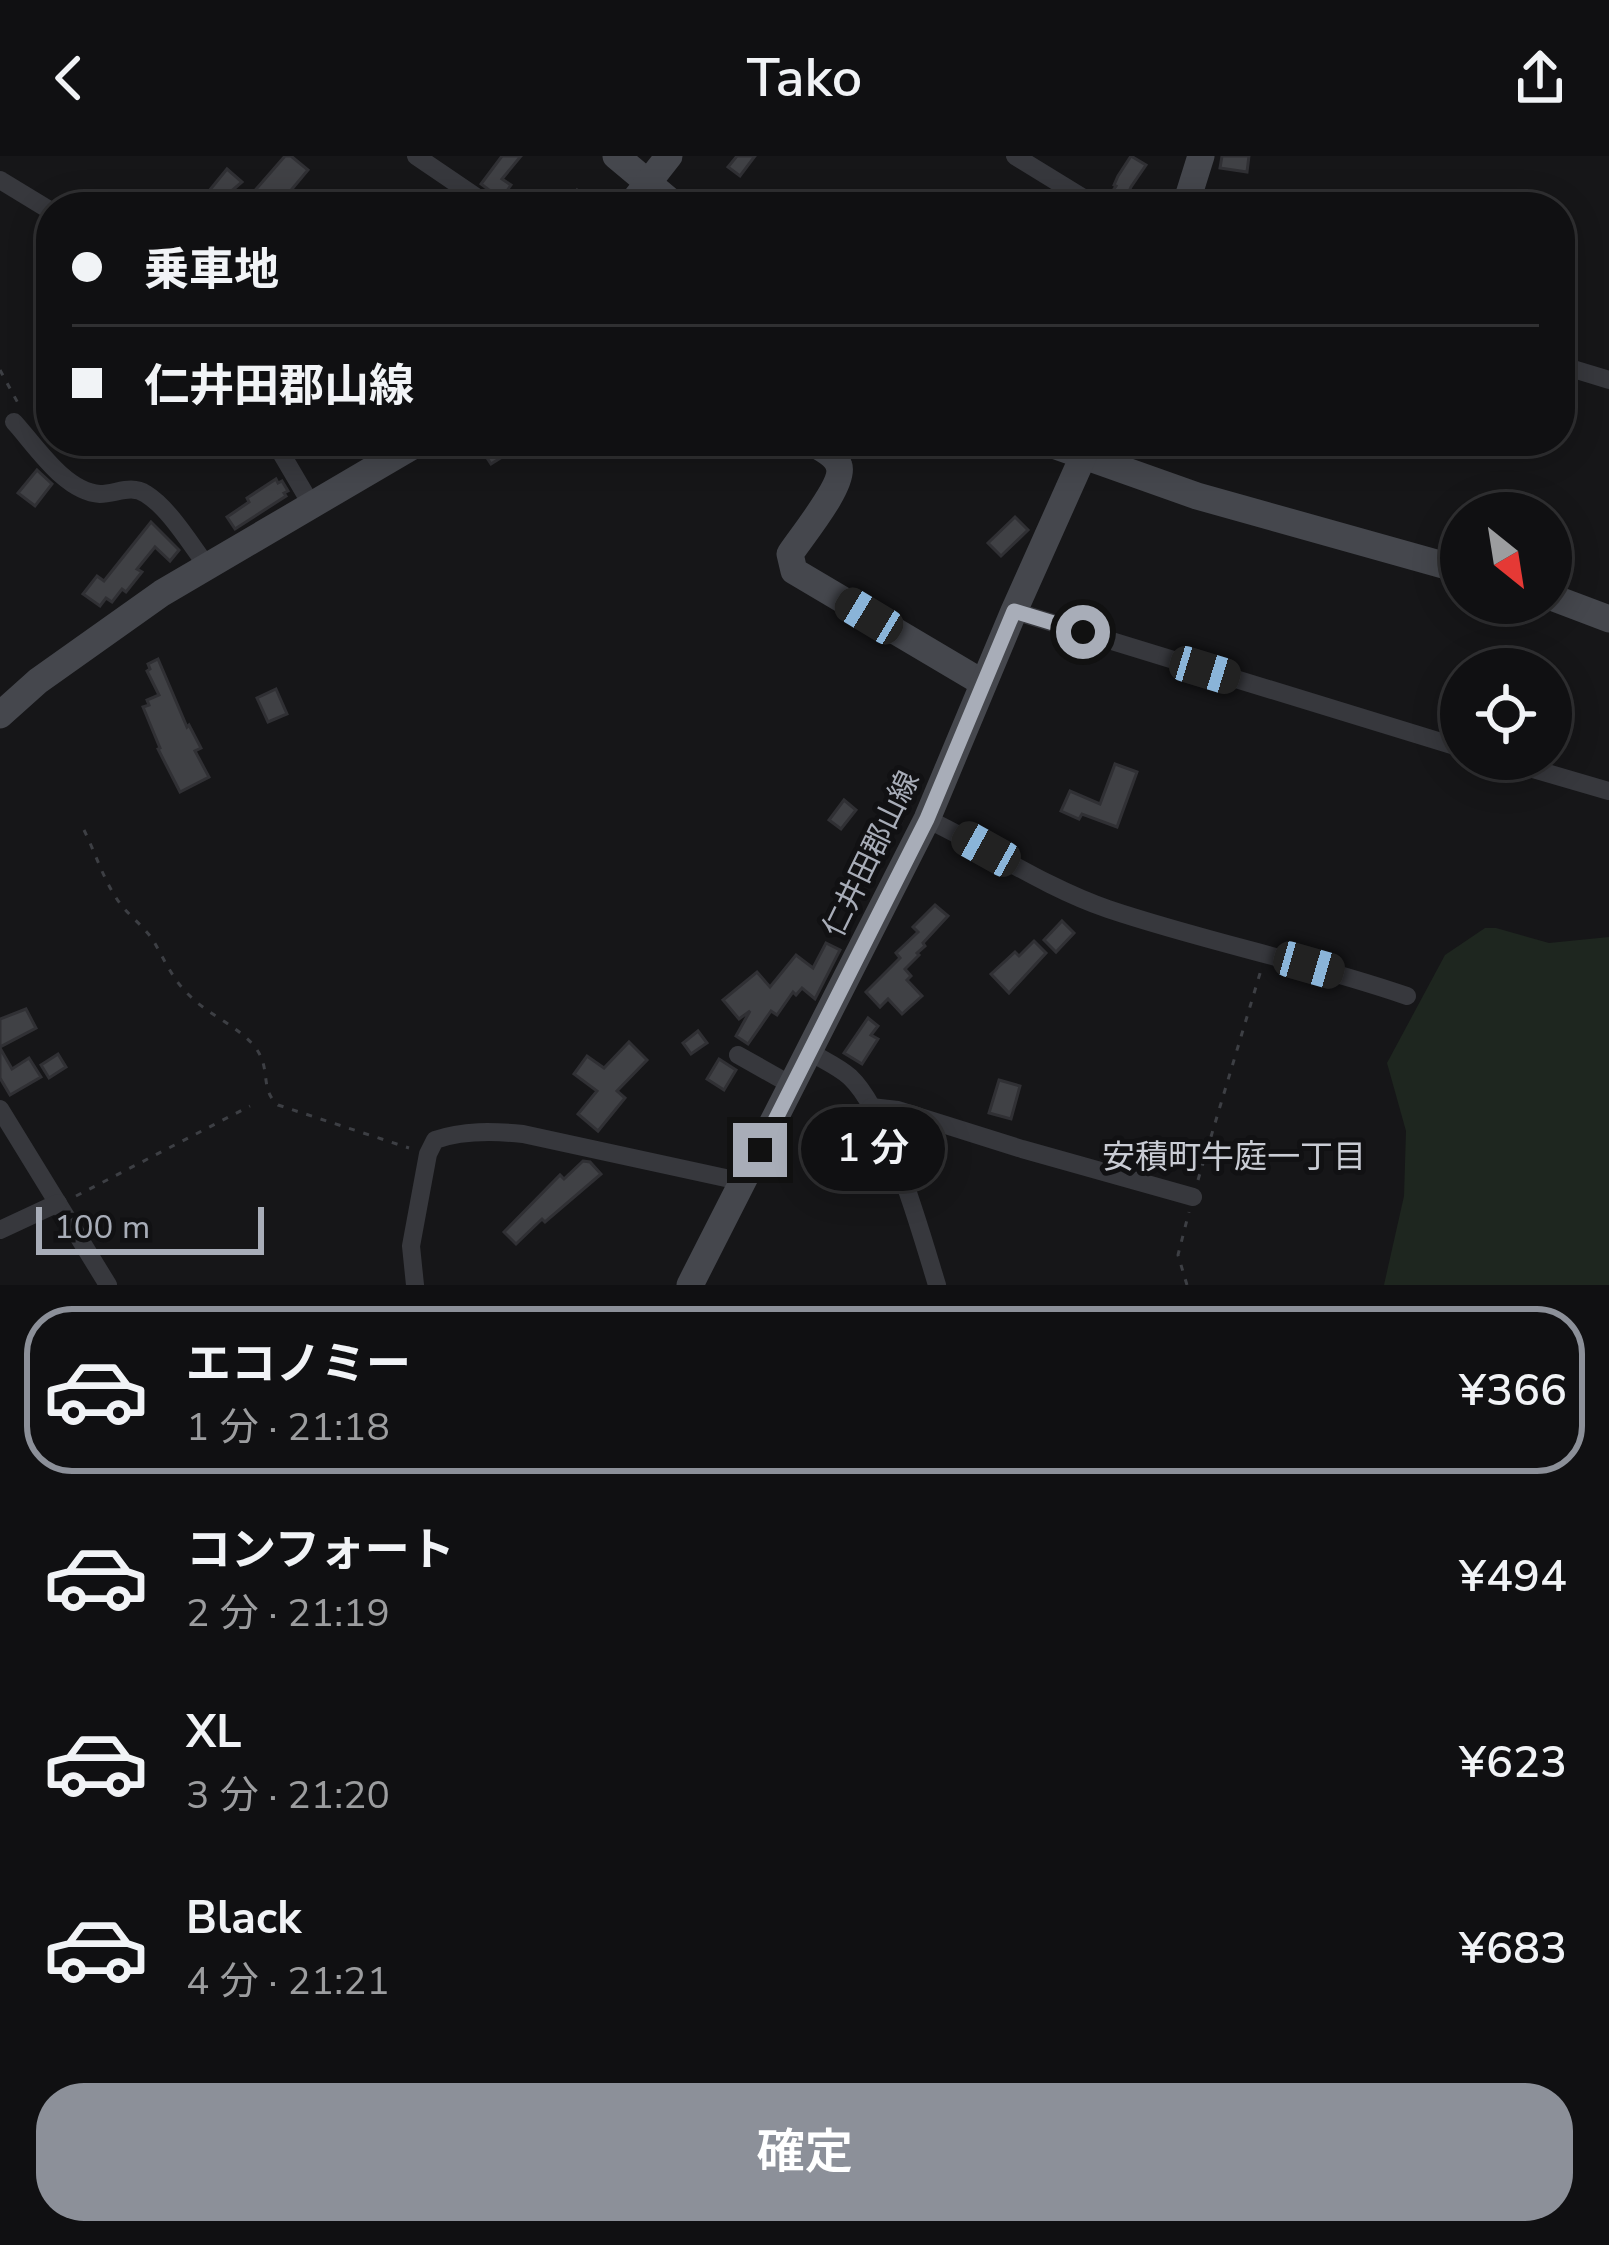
<!DOCTYPE html>
<html lang="ja">
<head>
<meta charset="utf-8">
<style>
	body { margin:0; font-family:"Nunito Sans","Noto Sans JP",sans-serif; background:#19191b; color:#f1f3f6; height:100vh; display:flex; flex-direction:column; font-size:45px; white-space:nowrap }
	* { box-sizing:border-box; margin:0 }
	p { font-size:39px; color:#9c9d9f }
	.icon { flex:none; width:66px; height:66px; fill:none; stroke:currentColor; stroke-width:2; stroke-linecap:round; stroke-linejoin:round }
	.map { position:relative; height:1129px; overflow:hidden }
	.side { display:flex; flex-direction:column; background:#101012; flex:1 }
	.side>* { flex:none }
	.guide { position:absolute; left:36px; top:36px; width:1539px; height:264px; border-radius:48px; box-shadow:0 6px 30px #0003,0 0 0 3px #303032; display:grid; align-content:center; height:264px; padding:0 36px; background:#101012 }
	.needle { width:78px; rotate:150deg }
	.tools { position:absolute; left:1440px; top:336px; display:grid; gap:24px }
	.tools a { display:grid; place-items:center; width:132px; height:132px; border-radius:50%; background:#101012; box-shadow:0 6px 30px #0003,0 0 0 3px #303032; font-size:60px }
	.scale { position:absolute; left:36px; bottom:30px; width:228px; box-sizing:border-box; padding-left:12px; border:6px solid #a8adb8; border-top:0; font-size:33px; line-height:42px; white-space:nowrap; color:#a8adb8; -webkit-text-stroke:9px #111113; paint-order:stroke }
	.end { position:absolute; width:54px; height:54px; margin:-27px; border:15px solid #a8adb8; background:#111; box-shadow:0 0 0 6px #111 }
	.from { border-radius:50% }
	.bubble { position:absolute; height:84px; border-radius:42px; background:#101012; box-shadow:0 6px 30px #0003,0 0 0 3px #303032; font-size:39px; font-weight:600; line-height:84px; text-align:center }
	.car { position:absolute; width:36px; height:72px; margin:-36px -18px; border-radius:15px; box-shadow:0 0 9px 3px #0007; background:linear-gradient(#222 24%,#8ab4d8 0 40%,#222 0 76%,#8ab4d8 0 86%,#222 0) }
	.guide b { display:flex; align-items:center; gap:42px; height:114px; font-size:45px }
	.guide b+b { border-top:3px solid #303032 }
	.guide i { width:30px; height:30px; background:#f1f3f6 }
	ul { padding:21px 0 0; list-style:none }
	li { display:flex; align-items:center; gap:36px; height:168px; margin:0 24px 18px; padding:0 12px; border:6px solid transparent; border-radius:48px }
	li div { flex:1 }
	li b { display:block; font-size:45px }
	li em { font-style:normal; font-weight:600 }
	li.selected { border-color:#8c9099 }
	li>.icon { width:108px; height:108px; stroke-width:1.5 }
	.cta { display:flex; gap:24px; margin-top:auto; padding:24px 36px }
	.cta a { flex:1; height:138px; border-radius:48px; background:#8c9099; color:#fff; font-size:48px; font-weight:600; line-height:138px; text-align:center }
	header { display:flex; justify-content:space-between; align-items:center; height:156px; padding:0 36px; background:#101012; font-size:54px; font-weight:600 }
	.map>svg:first-child { display:block }
</style>
</head>
<body>
<header><svg class="icon" aria-label="back" viewBox="0 0 24 24"><path d="M15 5l-7 7 7 7"/></svg>Tako<svg class="icon" aria-label="share" viewBox="0 0 24 24"><path d="M12 15V3M7 8l5-5 5 5M5 13v7h14v-7"/></svg></header>
<div class="map">
<svg width="1609" height="1129" viewBox="0 0 1609 1129">
	<rect width="100%" height="100%" fill="#161618"/>
	<polygon fill="#1e261f" points="1485,772 1496,772 1549,787 1609,781 1609,1129 1384,1129 1404,1040 1406,975 1387,907 1445,799"/>
	<g fill="#404145" stroke="#303034" stroke-width="3">
		<polygon points="285,0 291,0 308,14 277,51 261,51 252,44 251,39"/>
		<polygon points="502,0 521,0 502,23 511,29 501,43 481,28"/>
		<polygon points="737,0 755,0 740,20 728,11"/>
		<polygon points="1131,0 1146,9 1131,31 1127,40 1132,43 1126,51 1119,51 1108,42 1116,30 1114,29 1118,20"/>
		<polygon points="1222,0 1249,0 1247,16 1220,12"/>
		<polygon points="227,13 242,26 228,38 223,50 209,35"/>
		<polygon points="577,34 598,51 564,51"/>
		<polygon points="476,285 492,285 502,301 491,308"/>
		<polygon points="37,314 52,328 35,350 18,337"/>
		<polygon points="276,323 278,327 282,325 288,335 284,337 286,340 235,373 227,361 249,346 247,342"/>
		<polygon points="1015,361 1028,374 1001,400 988,387"/>
		<polygon points="151,366 179,394 170,405 155,391 137,413 142,416 126,436 122,433 112,446 106,442 100,450 83,438 97,420 104,425"/>
		<polygon points="158,503 187,571 189,569 201,592 195,595 209,621 180,636 158,593 160,592 143,551 149,549 147,544 159,539 147,515 150,513 148,508"/>
		<polygon points="276,533 287,558 268,566 257,542"/>
		<polygon points="1115,608 1137,616 1117,671 1082,658 1079,663 1061,655 1070,635 1100,648"/>
		<polygon points="895,629 914,637 900,669 881,661"/>
		<polygon points="844,644 856,654 841,673 829,664"/>
		<polygon points="935,749 948,760 923,787 925,790 917,797 919,799 905,813 911,820 907,824 922,840 902,858 888,843 880,851 866,836 900,802 896,797 918,776 913,771"/>
		<polygon points="1062,765 1074,777 1056,796 1044,784"/>
		<polygon points="1034,785 1046,797 1009,837 991,818 1015,796 1019,800"/>
		<polygon points="826,787 840,794 815,843 802,832 796,839 793,836 777,859 771,855 748,888 736,880 750,855 739,863 723,844 757,816 770,831 796,799 813,812"/>
		<polygon points="26,853 36,872 0,891 0,863"/>
		<polygon points="868,862 878,870 871,879 878,883 862,908 844,897"/>
		<polygon points="698,875 707,887 691,898 683,887"/>
		<polygon points="629,886 647,904 617,935 625,942 598,975 578,958 597,935 574,918 587,900 604,912"/>
		<polygon points="0,892 12,913 29,902 41,921 10,939 0,922"/>
		<polygon points="58,898 66,911 49,922 41,909"/>
		<polygon points="719,903 736,914 724,934 707,923"/>
		<polygon points="999,924 1020,930 1011,963 989,957"/>
		<polygon points="583,1005 590,1006 601,1018 545,1066 542,1063 516,1088 504,1076 560,1019 564,1023"/>
	</g>
	<g fill="none" stroke-linecap="round" stroke-linejoin="round">
		<g stroke="#3d3f44" stroke-width="3" stroke-dasharray="6 9" stroke-linecap="butt">
			<polyline points="0,214 19,249"/>
			<path d="M84 674C96 698 105 729 122 750 132 762 144 771 153 784 164 803 173 824 189 839 208 859 237 869 255 891 272 913 259 933 278 949L409 992"/>
			<polyline points="1198,1024 1261,814"/>
			<polyline points="76,1040 250,950"/>
			<polyline points="1187,1129 1178,1099 1189,1056"/>
		</g>
		<g stroke="#37383d" stroke-width="18">
			<polyline points="416,0 491,51"/>
			<polyline points="1015,0 1098,51"/>
			<polyline points="0,24 51,55"/>
			<polyline points="236,51 239,45"/>
			<polyline points="1560,209 1609,224"/>
			<path d="M14 266C36 290 65 336 100 338 116 338 131 328 146 338 169 352 191 389 207 410"/>
			<polyline points="274,285 311,348"/>
			<polyline points="1014,455 1461,592"/>
			<polyline points="1499,603 1609,635"/>
			<path d="M927 663C988 692 1044 731 1108 753 1206 786 1309 806 1407 840"/>
			<path d="M810 896C823 904 839 911 850 921 888 957 921 1077 937 1129"/>
			<polyline points="738,899 793,930"/>
			<polyline points="871,951 898,954 1022,993 1193,1041"/>
			<polyline points="0,953 108,1129"/>
			<polyline points="0,1074 58,1047"/>
			<path d="M415 1129 411 1090 428 998 435 984C463 974 494 975 523 978L744 1026"/>
		</g>
		<g stroke="#45474d" stroke-width="27">
			<polyline points="616,0 677,51"/>
			<polyline points="629,51 669,0"/>
			<polyline points="1185,51 1201,0"/>
			<path d="M809 285C819 291 836 298 839 310 845 328 801 381 790 398L794 415 983 527"/>
			<polyline points="1042,285 1197,340 1461,414"/>
			<polyline points="1551,441 1609,463"/>
			<polyline points="0,559 38,525 162,437 421,285"/>
			<polyline points="690,1129 927,663 1014,455 1090,285"/>
		</g>
	</g>
	<g fill="none" stroke-linecap="round" stroke-linejoin="round">
		<polyline stroke="#a8adb8" stroke-width="15" points="760,994 927,663 1014,455 1083,476"/>
	</g>
	<g text-anchor="middle" stroke-width="10" stroke-linejoin="round" paint-order="stroke">
		<g font-size="30" fill="#a8adb8" stroke="#111113">
			<text transform="translate(871 698) rotate(-64)" y="10">仁井田郡山線</text>
		</g>
		<g font-size="33" fill="#c9ccd4" stroke="#111113">
			<text x="1234" y="1012">安積町牛庭一丁目</text>
		</g>
	</g>
</svg>
<div class="tools">
<a><svg class="needle" viewBox="-14 -14 28 28"><path d="M0-13l5 13h-10z" fill="#e53935"/><path d="M0 13l5-13h-10z" fill="#9c9d9f"/></svg></a>
<a><svg class="icon" aria-label="locate" viewBox="0 0 24 24"><circle cx="12" cy="12" r="6"/><path d="M12 2v4M12 18v4M2 12h4M18 12h4"/></svg></a>
</div>
<div class="scale">100 m</div>
<i class="end from" style="left:1083px;top:476px"></i>
<i class="end" style="left:760px;top:994px"></i>
<div class="bubble" style="left:801px;top:951px;width:144px">1 分</div>
<i class="car" style="left:869px;top:460px;rotate:301deg"></i>
<i class="car" style="left:1205px;top:514px;rotate:107deg"></i>
<i class="car" style="left:986px;top:693px;rotate:299deg"></i>
<i class="car" style="left:1309px;top:809px;rotate:106deg"></i>
<div class="guide">
<b><i class="from"></i>乗車地</b>
<b><i></i>仁井田郡山線</b>
</div>
</div>
<section class="side">
<ul>
<li class="selected"><svg class="icon" aria-label="car" viewBox="0 0 24 24"><path d="M5 17H2v-5l4-1 3-4h7l3 4 3 1v5h-3M9 17h6M6 11h13"/><circle cx="7" cy="17" r="2"/><circle cx="17" cy="17" r="2"/></svg><div><b>エコノミー</b><p>1 分 · 21:18</p></div><em>¥366</em></li>
<li><svg class="icon" aria-label="car" viewBox="0 0 24 24"><path d="M5 17H2v-5l4-1 3-4h7l3 4 3 1v5h-3M9 17h6M6 11h13"/><circle cx="7" cy="17" r="2"/><circle cx="17" cy="17" r="2"/></svg><div><b>コンフォート</b><p>2 分 · 21:19</p></div><em>¥494</em></li>
<li><svg class="icon" aria-label="car" viewBox="0 0 24 24"><path d="M5 17H2v-5l4-1 3-4h7l3 4 3 1v5h-3M9 17h6M6 11h13"/><circle cx="7" cy="17" r="2"/><circle cx="17" cy="17" r="2"/></svg><div><b>XL</b><p>3 分 · 21:20</p></div><em>¥623</em></li>
<li><svg class="icon" aria-label="car" viewBox="0 0 24 24"><path d="M5 17H2v-5l4-1 3-4h7l3 4 3 1v5h-3M9 17h6M6 11h13"/><circle cx="7" cy="17" r="2"/><circle cx="17" cy="17" r="2"/></svg><div><b>Black</b><p>4 分 · 21:21</p></div><em>¥683</em></li>
</ul>
<div class="cta"><a>確定</a></div>
</section>
</body>
</html>
